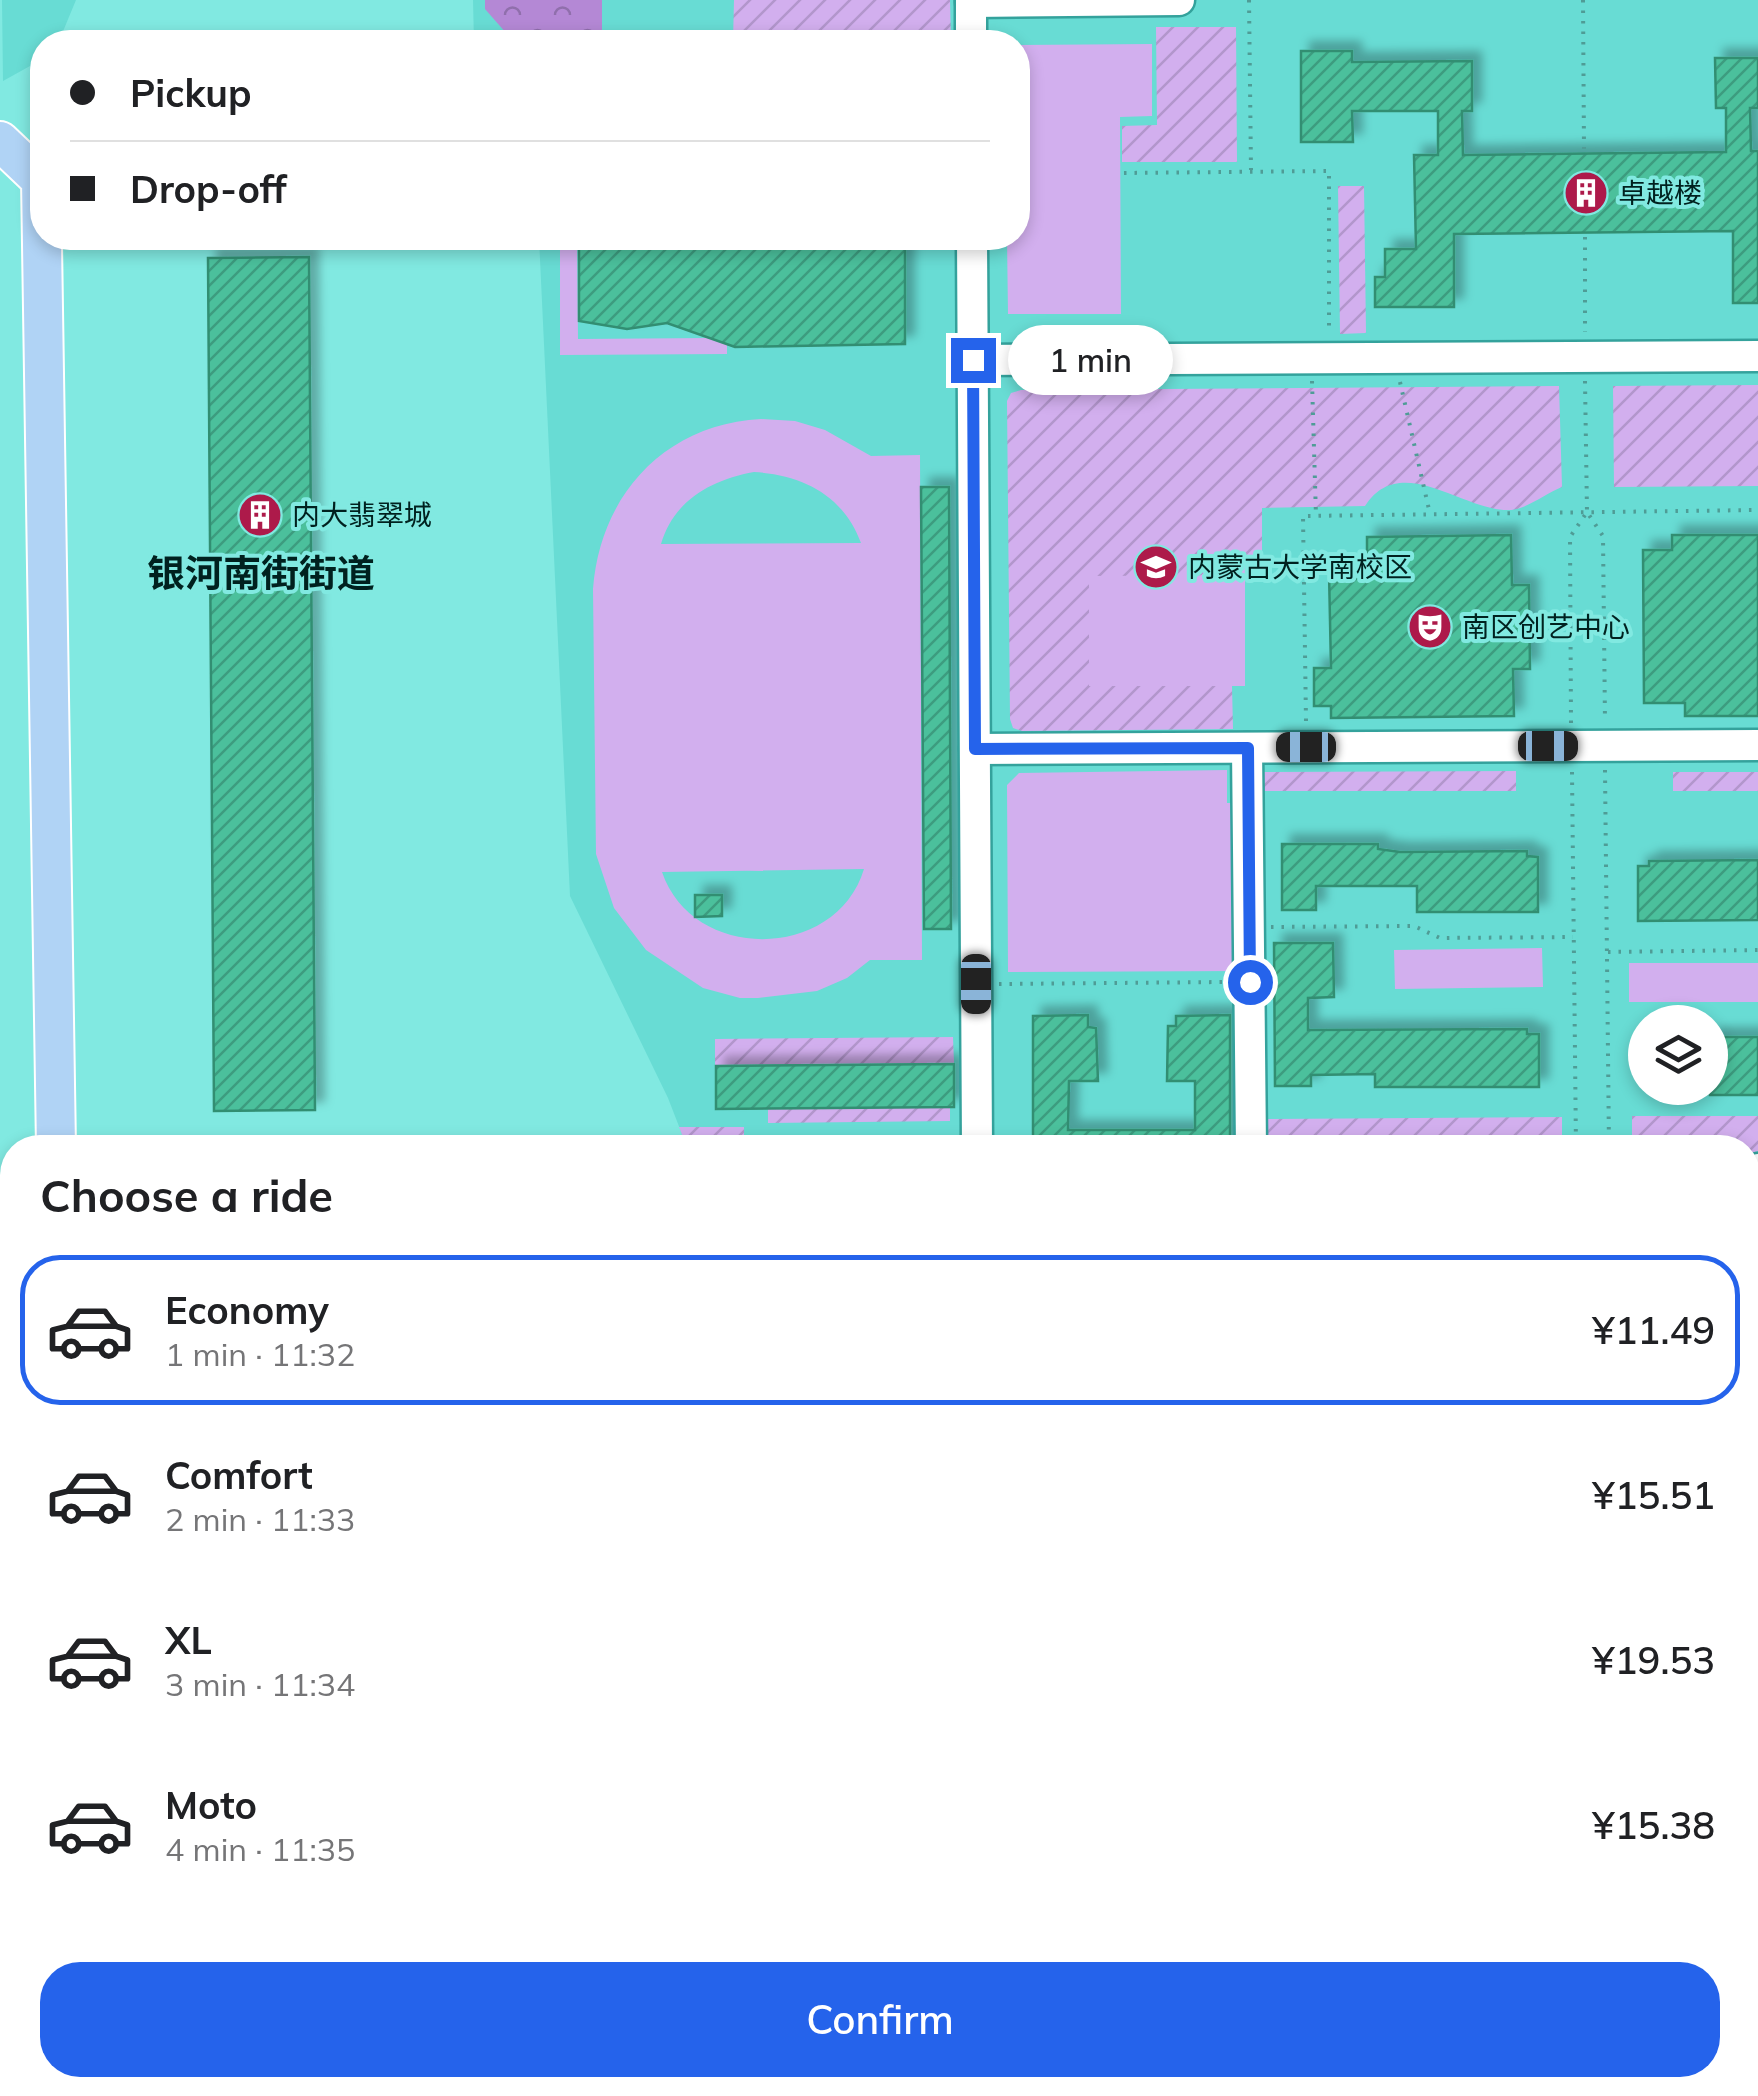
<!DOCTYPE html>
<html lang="en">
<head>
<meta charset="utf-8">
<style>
	body { margin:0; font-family:Mulish,"Noto Sans SC",sans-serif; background:#f6f6f6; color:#202124; height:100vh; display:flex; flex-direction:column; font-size:38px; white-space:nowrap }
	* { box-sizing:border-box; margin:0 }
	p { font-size:32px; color:#757577 }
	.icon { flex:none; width:55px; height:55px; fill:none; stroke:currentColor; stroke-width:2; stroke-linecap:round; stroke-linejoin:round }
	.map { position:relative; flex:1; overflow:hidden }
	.drawer { position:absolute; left:0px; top:1135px; width:1760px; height:962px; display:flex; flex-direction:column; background:#fff; border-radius:40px 40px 0 0; box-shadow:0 5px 15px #0003 }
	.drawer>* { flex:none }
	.hud { position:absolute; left:30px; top:30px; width:1000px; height:220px; border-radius:40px; box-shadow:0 5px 15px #0003; display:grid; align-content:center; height:220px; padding:0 40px; background:#fff }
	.tools { position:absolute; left:1628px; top:1005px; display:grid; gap:20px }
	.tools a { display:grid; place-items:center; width:100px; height:100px; border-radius:50%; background:#fff; box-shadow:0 5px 15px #0003; font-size:50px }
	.end { position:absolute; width:45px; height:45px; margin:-22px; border:12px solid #2563eb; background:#fff; box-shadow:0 0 0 5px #fff }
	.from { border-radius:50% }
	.bubble { position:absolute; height:70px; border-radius:35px; background:#fff; box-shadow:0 5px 15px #0003; font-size:32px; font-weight:600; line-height:70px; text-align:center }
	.car { position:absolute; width:30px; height:60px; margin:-30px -15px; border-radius:12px; box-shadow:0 0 8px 2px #0007; background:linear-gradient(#222 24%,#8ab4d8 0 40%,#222 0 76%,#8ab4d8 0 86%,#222 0) }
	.hud b { display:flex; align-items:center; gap:35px; height:95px; font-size:38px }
	.hud b+b { border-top:2px solid #e0e0e0 }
	.hud i { width:25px; height:25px; background:#202124 }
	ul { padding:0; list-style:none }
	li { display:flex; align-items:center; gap:30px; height:150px; margin:0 20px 15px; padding:0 20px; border:5px solid transparent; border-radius:40px }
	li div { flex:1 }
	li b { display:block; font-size:38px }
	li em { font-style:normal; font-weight:600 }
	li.active { border-color:#2563eb }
	li>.icon { width:90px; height:90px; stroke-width:1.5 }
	h2 { padding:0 40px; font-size:45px; line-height:120px }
	.action { display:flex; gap:20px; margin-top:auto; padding:20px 40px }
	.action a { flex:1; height:115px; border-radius:40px; background:#2563eb; color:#fff; font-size:40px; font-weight:600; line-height:115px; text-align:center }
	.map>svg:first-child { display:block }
</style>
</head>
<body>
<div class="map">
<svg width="1758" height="2096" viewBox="0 0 1758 2096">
	<defs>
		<pattern id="forest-crowns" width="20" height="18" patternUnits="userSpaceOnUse" patternTransform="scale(2.5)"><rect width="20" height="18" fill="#b488d5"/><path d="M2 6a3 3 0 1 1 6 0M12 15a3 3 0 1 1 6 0" fill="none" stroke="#906fac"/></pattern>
		<pattern id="garden-furrows" width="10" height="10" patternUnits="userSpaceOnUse" patternTransform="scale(2.5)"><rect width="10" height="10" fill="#d2afee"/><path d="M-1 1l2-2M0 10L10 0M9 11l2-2" fill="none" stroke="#b296cc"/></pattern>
		<pattern id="water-rules" width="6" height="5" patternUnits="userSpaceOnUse" patternTransform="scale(2.5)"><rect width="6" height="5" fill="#2fc2bb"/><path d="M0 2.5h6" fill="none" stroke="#28a6a0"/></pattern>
		<pattern id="building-hatch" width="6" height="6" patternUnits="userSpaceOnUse" patternTransform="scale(2.5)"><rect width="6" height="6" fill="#4bc09c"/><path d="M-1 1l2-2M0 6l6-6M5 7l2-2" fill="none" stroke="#3c9c7f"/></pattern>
		<filter id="shadow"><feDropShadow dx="9" dy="-9" stdDeviation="5" flood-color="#0004"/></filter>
	</defs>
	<rect width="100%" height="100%" fill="#81e9e1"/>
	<g fill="#68dcd4" fill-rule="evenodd">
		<polygon points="2,0 76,0 59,41 42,42 42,58 39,61 3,81"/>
		<path d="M473 0H1758V1248H1748V1148L687 1147 668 1098 570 896 539 238H1018V42H474ZM1645 1022H1710V1088H1645Z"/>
	</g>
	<g fill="#d2afee" fill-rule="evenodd">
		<polygon points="1152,44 1152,116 1120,117 1121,314 1008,314 1007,238 1018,238 1018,45"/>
		<polygon points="560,238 577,238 578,339 711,338 727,344 727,354 560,355"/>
		<path d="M761 419 795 421 825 430 871 456 920 455 922 960H870L847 978 817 991 758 998H740L703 988 646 950 614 908 596 854 593 589C600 495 665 424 761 419ZM754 472C803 475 843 495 861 543L661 544C674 500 711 480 754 472ZM864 869C836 961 693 963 662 872Z"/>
		<rect x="1089" y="575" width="156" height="111"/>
		<polygon points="1227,770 1227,803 1239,803 1242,971 1008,972 1007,785 1019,773"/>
		<polygon points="1542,948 1543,987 1395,989 1394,950"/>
		<rect x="1629" y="963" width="129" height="39"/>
		<polygon points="1758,1546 1758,2096 20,2096 20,2085 1748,2085 1748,1548"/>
	</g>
	<polygon fill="url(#forest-crowns)" points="485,0 602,0 602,42 514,42 485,9"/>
	<g fill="url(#garden-furrows)">
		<polygon points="734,0 950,0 951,42 733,42"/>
		<polygon points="1156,27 1236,27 1237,162 1122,162 1122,126 1157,125"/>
		<polygon points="1338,186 1364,186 1366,333 1340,334"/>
		<polygon points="1758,385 1758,486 1614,487 1613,386"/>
		<path d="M1559 386 1562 487C1546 493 1529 508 1511 510 1465 513 1401 450 1365 506L1262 508V575L1089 576V686H1232L1233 729 1022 731 1013 728 1010 719 1007 401 1011 393 1021 390Z"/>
		<polygon points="1516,771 1516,791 1261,791 1261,772"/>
		<rect x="1673" y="772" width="85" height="19"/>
		<polygon points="953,1037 954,1063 715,1065 715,1039"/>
		<polygon points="950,1107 950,1121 768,1123 768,1108"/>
		<polygon points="1632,1116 1758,1116 1758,1151 1748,1154 1748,1148 1632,1147"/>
		<polygon points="1562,1117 1562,1147 1260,1148 1260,1119"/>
		<polygon points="679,1127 744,1127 744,1147 687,1147"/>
		<polygon points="1758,1182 1758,1248 1748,1248 1748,1185"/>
		<polygon points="1758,1266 1758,1459 1748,1462 1748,1267"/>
	</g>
	<g fill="url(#water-rules)">
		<polygon points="1758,1749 1758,1944 1748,1947 1748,1753"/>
		<polygon points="0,1805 12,1805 12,2085 891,2085 826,2096 0,2096"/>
	</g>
	<g fill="url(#building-hatch)" stroke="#328e72" stroke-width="2.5" filter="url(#shadow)">
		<polygon points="1301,51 1352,51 1352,62 1472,61 1472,111 1462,111 1463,155 1726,152 1726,108 1716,108 1715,58 1758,58 1758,108 1750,108 1751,151 1758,151 1758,303 1733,303 1733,231 1454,234 1454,307 1375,307 1375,277 1385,277 1385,249 1416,249 1414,155 1438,155 1438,111 1352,111 1353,142 1301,142"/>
		<polygon points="579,238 905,238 905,344 735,347 667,323 627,329 579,321"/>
		<polygon points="309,257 315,1110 214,1111 208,258"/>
		<polygon points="921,487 949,487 951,929 924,929"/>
		<polygon points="1511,535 1512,585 1529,585 1530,669 1513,669 1514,716 1331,718 1331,706 1314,706 1314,668 1331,668 1329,572 1367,572 1367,537"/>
		<polygon points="1672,535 1758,535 1758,716 1685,716 1685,703 1644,703 1643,550 1672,550"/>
		<polygon points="1282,844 1378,844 1378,849 1400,852 1527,851 1527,856 1538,857 1538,912 1417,912 1417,886 1316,886 1316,910 1282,910"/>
		<polygon points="1758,860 1758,920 1638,921 1638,866 1649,866 1649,861"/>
		<polygon points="695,895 722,895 722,916 695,917"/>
		<polygon points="1274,943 1333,943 1334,997 1308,998 1308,1030 1527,1029 1527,1034 1539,1034 1539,1087 1375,1087 1375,1074 1311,1075 1311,1086 1275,1086"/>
		<polygon points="1088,1015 1088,1027 1096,1028 1098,1081 1069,1081 1068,1130 1195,1130 1195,1081 1167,1081 1168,1026 1176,1026 1176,1016 1230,1015 1230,1148 1033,1148 1033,1016"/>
		<rect x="1710" y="1037" width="48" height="58"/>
		<polygon points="954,1064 954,1107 716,1109 716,1066"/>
	</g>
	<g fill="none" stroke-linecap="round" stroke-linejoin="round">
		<defs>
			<g id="minor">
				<polyline points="971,0 971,42"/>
				<polyline points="971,2 1179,0"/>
				<polyline points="972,238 977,1148"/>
				<polyline points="973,360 1758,356"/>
				<polyline points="1247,748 1251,1148"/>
				<polyline points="975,749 1758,745"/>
				<polyline points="1748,1172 1758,1169"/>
			</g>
			<g id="major">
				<polyline points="0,141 41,180 56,1148"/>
				<polyline points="0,1328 12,1330"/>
				<polyline points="0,1389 12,1391"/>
				<polyline points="1748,1480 1758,1477"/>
				<polyline points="1748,1519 1758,1517"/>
			</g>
		</defs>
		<use href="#minor" stroke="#34a29c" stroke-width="35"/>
		<use href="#major" stroke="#fff" stroke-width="42"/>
		<g stroke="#4f9c96" stroke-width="4" stroke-dasharray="2.5 8" stroke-linecap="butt">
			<polyline points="1249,0 1251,170"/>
			<polyline points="1583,0 1584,149"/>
			<polyline points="1124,173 1329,171 1329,332"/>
			<polyline points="1585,237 1585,332"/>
			<polyline points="1312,381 1316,516"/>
			<polyline points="1585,381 1587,512"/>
			<polyline points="1400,382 1430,514"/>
			<polyline points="1306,721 1303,516 1758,510"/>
			<polyline points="1571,723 1570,537 1587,512 1603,536 1605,721"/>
			<polyline points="1605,770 1609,1148"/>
			<polyline points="1572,772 1576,1148"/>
			<polyline points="1271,927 1414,926 1440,938 1573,937"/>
			<polyline points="1608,952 1758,950"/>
			<polyline points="999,984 1225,982"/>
			<polyline points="1748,1258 1758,1258"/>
			<polyline points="1748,1632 1758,1630"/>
			<polyline points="0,1735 12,1735"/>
			<polyline points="1748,1744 1758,1740"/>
			<polyline points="0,1788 12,1788"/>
			<polyline points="1748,1954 1758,1952"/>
			<polyline points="1748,2007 1758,2006"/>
			<polyline points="885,2096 950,2085"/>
			<polyline points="957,2096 958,2085"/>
			<polyline points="1372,2096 1404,2085"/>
		</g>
		<use href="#minor" stroke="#fff" stroke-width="30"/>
		<use href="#major" stroke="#b0d3f5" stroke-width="38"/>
	</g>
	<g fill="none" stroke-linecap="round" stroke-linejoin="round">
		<polyline stroke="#2563eb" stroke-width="12" points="973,360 975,749 1248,748 1250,982"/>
	</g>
	<defs>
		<symbol id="building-disc" viewBox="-11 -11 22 22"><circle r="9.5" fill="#ad1a4a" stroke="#81e9e1"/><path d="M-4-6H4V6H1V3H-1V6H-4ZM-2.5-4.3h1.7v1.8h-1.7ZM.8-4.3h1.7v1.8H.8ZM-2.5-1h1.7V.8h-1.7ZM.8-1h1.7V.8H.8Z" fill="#fff"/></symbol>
		<symbol id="university-disc" viewBox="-11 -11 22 22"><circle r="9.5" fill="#ad1a4a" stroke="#81e9e1"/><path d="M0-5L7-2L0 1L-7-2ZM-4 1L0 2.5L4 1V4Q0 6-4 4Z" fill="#fff"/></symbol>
		<symbol id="theatre-disc" viewBox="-11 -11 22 22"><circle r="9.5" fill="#ad1a4a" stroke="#81e9e1"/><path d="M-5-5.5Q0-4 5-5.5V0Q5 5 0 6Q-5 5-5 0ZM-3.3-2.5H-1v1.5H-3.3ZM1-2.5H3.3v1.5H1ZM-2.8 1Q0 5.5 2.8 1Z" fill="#fff"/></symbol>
	</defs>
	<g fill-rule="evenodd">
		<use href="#building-disc" x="1561" y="168" width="50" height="50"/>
		<use href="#building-disc" x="235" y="490" width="50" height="50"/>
		<use href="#university-disc" x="1131" y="542" width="50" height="50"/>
		<use href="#theatre-disc" x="1405" y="602" width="50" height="50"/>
	</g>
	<g text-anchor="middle" stroke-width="8" stroke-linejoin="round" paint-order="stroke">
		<g font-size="28" fill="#00211f" stroke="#81e9e1" text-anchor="start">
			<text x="1618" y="203">卓越楼</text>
			<text x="292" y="525">内大翡翠城</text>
			<text x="1188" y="577">内蒙古大学南校区</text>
			<text x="1462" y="637">南区创艺中心</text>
		</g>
		<g font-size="38" font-weight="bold" fill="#00211f" stroke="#81e9e1">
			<text x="261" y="587">银河南街街道</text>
		</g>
	</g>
</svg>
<div class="tools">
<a><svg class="icon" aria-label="layers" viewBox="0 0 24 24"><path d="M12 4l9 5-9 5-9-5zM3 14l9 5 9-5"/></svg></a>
</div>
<i class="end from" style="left:1250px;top:982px"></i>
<i class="end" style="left:973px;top:360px"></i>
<div class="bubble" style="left:1008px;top:325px;width:165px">1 min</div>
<i class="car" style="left:1548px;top:746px;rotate:90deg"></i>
<i class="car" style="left:1306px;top:747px;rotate:270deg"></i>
<i class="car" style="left:976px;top:984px;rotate:180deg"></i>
<div class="hud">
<b><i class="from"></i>Pickup</b>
<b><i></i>Drop-off</b>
</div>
<section class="drawer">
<h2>Choose a ride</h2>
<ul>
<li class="active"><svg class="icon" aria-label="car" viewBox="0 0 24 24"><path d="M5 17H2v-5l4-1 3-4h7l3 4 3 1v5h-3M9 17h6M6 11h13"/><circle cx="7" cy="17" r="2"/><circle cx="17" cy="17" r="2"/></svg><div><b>Economy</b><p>1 min · 11:32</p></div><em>¥11.49</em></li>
<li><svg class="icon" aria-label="car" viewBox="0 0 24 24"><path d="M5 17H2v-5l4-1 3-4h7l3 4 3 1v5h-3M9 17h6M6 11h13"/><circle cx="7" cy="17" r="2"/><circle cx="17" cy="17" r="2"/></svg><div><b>Comfort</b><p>2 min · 11:33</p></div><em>¥15.51</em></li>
<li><svg class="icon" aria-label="car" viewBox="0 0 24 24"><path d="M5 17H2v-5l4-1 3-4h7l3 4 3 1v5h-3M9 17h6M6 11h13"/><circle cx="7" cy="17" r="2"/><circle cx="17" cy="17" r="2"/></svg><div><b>XL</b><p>3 min · 11:34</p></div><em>¥19.53</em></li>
<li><svg class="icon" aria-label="car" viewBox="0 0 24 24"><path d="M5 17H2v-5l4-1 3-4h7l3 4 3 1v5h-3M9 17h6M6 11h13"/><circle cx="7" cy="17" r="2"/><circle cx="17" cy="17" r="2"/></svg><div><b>Moto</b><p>4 min · 11:35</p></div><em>¥15.38</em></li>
</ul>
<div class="action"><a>Confirm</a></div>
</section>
</div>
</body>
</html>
